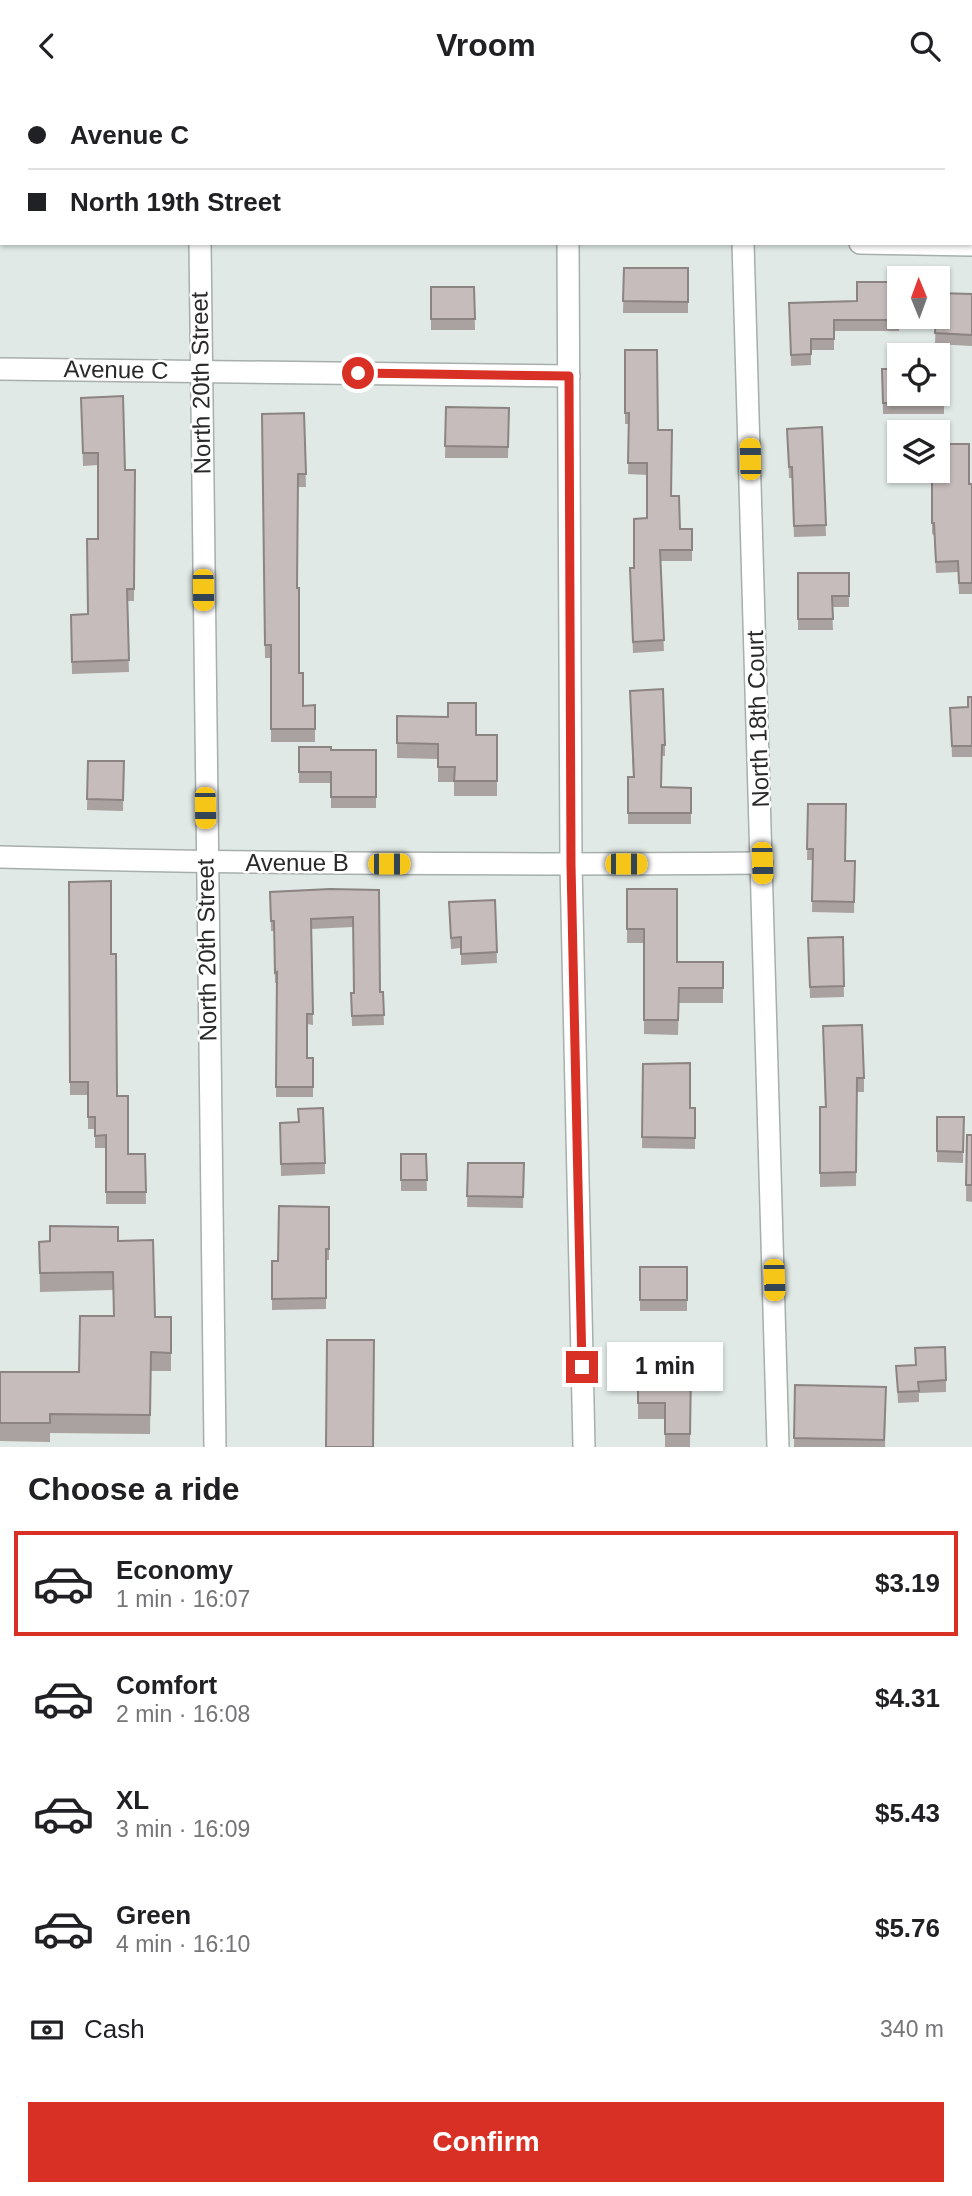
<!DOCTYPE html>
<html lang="en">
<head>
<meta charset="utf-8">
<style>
	body { margin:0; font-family:Arial,sans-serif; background:#f2f2f2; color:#202124; height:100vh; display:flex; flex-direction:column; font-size:26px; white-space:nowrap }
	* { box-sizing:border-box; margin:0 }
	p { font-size:23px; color:#757577 }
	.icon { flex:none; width:38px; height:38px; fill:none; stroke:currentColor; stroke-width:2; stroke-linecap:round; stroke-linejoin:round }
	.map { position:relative; height:1356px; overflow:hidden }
	.details { display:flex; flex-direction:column; background:#fff; flex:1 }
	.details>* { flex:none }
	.banner { position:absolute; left:0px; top:0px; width:973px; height:154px; box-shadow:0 2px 5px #0004; display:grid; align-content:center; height:154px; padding:0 28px; background:#fff }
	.needle { width:46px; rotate:359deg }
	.controls { position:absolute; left:887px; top:175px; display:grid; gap:14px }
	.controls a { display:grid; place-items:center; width:63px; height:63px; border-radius:0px; background:#fff; box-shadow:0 2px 5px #0004; font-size:35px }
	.end { position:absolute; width:32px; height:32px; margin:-16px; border:9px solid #d93025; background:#fff; box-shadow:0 0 0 4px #fff }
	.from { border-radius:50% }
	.bubble { position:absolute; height:49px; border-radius:0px; background:#fff; box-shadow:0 2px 5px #0004; font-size:23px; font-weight:800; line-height:49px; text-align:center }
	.car { position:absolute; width:21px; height:42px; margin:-21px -10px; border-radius:9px; box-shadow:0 0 5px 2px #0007; background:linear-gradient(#f5c518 24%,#345 0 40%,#f5c518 0 76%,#345 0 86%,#f5c518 0) }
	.banner b { display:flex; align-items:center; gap:24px; height:66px; font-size:26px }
	.banner b+b { border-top:2px solid #e0e0e0 }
	.banner i { width:18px; height:18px; background:#202124 }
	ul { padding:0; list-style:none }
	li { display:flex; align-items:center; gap:21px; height:105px; margin:0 14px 10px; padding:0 14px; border:4px solid transparent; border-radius:0px }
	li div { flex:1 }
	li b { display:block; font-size:26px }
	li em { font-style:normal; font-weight:800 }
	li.active { border-color:#d93025 }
	li>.icon { width:63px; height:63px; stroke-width:1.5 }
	h2 { padding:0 28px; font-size:32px; line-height:84px }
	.pay { display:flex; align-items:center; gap:18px; height:77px; padding:0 28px; font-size:26px }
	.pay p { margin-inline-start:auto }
	.button { display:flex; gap:14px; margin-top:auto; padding:14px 28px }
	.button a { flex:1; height:80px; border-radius:0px; background:#d93025; color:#fff; font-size:28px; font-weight:800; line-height:80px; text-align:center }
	header { display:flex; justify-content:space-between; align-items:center; height:91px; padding:0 28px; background:#fff; font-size:32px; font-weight:800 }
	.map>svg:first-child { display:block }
</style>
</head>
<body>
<header><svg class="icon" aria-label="back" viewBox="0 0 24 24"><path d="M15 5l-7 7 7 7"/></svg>Vroom<svg class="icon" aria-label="search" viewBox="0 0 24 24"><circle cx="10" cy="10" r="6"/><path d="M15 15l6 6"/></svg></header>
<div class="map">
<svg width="972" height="1356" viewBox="0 0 972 1356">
	<rect width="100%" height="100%" fill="#e0e9e5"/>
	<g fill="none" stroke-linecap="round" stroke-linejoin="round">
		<defs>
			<g id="street">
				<polyline points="199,0 199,2"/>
				<polyline points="200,152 215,1356"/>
				<polyline points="568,152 571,774 584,1356"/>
				<polyline points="743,152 778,1356"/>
				<polyline points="860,152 972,154"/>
				<polyline points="0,278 569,285"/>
				<path d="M0 766C254 773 508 774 762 772"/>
			</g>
		</defs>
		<use href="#street" stroke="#a6afaa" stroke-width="24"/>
		<use href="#street" stroke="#fff" stroke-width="21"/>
	</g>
	<g fill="#aaa2a1">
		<polygon points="624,177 688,177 688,222 623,222"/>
		<polygon points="899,191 899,240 834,240 834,259 811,259 811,274 791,275 789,212 857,210"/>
		<polygon points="431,196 474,196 475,239 431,239"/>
		<polygon points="972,203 972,255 935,253 936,226"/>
		<polygon points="625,259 658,339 671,405 680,438 692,438 692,470 660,470 664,560 633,562 630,488 647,427 647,384 628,383 629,333 625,333"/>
		<polygon points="882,278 944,278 944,323 883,323"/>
		<polygon points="81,307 125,379 135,379 134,510 127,510 129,581 72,583 71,524 88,523 98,448 98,374 83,375"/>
		<polygon points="446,316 509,317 508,367 445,367"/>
		<polygon points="304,322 306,396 298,396 297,497 299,582 303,615 315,614 315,651 271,651 271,567 265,567 262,323"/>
		<polygon points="822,336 826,445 794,446 792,387 789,387 787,338"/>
		<polygon points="928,380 938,380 969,393 972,393 972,503 959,503 958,481 936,482 934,444 932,443 932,389 928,389"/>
		<polygon points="798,482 849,482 849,516 832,516 833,539 798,539"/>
		<polygon points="972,606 972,666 952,666 950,617 968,616"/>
		<polygon points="630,611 665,654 665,665 662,665 661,696 691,697 691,733 628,733 628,686 633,686"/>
		<polygon points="397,625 476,644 497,644 497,705 454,705 454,691 438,691 438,668 397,667"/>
		<polygon points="299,656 331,659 376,659 376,717 331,717 331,692 299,692"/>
		<polygon points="88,670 124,670 123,720 87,719"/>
		<polygon points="808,713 845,770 855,770 854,822 812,821 813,769 807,769"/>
		<polygon points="69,791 111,863 117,1005 128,1063 145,1063 146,1113 106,1113 106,1057 95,1057 95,1038 88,1038 88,1004 70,1004"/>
		<polygon points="627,798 677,871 723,871 723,912 679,912 678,944 644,943 644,852 627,852"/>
		<polygon points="379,799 380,901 383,901 384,934 352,935 351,902 354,902 353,836 311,838 313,934 307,933 307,967 313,967 313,1006 276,1006 277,892 275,892 274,840 271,840 270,801"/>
		<polygon points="495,809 497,872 461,874 461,857 451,858 449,811"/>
		<polygon points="843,846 844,906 810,907 808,847"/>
		<polygon points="823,949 864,987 864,1001 857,1001 856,1095 820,1096 820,1016 825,1016"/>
		<polygon points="643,973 690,1017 695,1017 695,1058 642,1057"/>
		<polygon points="937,1026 964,1026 963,1072 937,1071"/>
		<polygon points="280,1032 325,1072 325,1083 281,1085"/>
		<polygon points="967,1044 972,1044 972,1111 966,1110"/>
		<polygon points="401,1063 426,1063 427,1100 401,1100"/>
		<polygon points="468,1072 524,1072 523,1117 467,1116"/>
		<polygon points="329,1116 329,1169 326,1169 326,1218 272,1219 272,1170 278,1170"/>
		<polygon points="118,1150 155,1226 171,1226 171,1280 151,1280 150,1343 50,1342 50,1351 0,1350 0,1281 79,1281 113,1225 113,1199 40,1201 39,1151"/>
		<rect x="640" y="1176" width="47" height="44"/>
		<polygon points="896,1275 946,1289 946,1301 919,1302 919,1311 898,1312"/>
		<polygon points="638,1278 691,1278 690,1356 665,1356 665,1328 638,1328"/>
		<polygon points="795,1294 886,1296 885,1356 794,1356"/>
	</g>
	<g fill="#c6bcbb" stroke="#8b8483" stroke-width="2">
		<rect x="93" y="0" width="30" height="2"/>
		<rect x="261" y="0" width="46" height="2"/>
		<rect x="737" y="0" width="30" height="2"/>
		<polygon points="971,46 972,46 971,88"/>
		<polygon points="624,177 688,177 688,211 623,210"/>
		<polygon points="857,191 899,191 899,229 834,229 834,248 811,248 811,263 791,264 789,212 857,210"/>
		<polygon points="431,196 474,196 475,228 431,228"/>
		<polygon points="938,202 972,203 972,244 935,242 936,226 938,226"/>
		<polygon points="625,259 657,259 658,339 672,339 671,405 679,405 680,438 692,438 692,459 660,459 664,549 633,551 630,477 634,477 634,428 647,427 647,372 628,372 629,322 625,322"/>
		<polygon points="882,278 900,278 900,303 938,303 938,278 944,278 944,312 883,312"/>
		<polygon points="123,305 125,379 135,379 134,498 127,498 129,569 72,571 71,524 88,523 87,448 98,448 98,362 83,362 81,307"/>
		<polygon points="446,316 509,317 508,356 445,355"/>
		<polygon points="304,322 306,383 298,383 297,497 299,497 299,582 303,582 303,615 315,614 315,638 271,638 271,554 265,554 262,323"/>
		<polygon points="822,336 826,434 794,435 792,376 789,376 787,338"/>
		<polygon points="938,353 969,353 969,393 972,393 972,492 959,492 958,470 936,471 934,432 932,432 932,380 938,380"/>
		<polygon points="798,482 849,482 849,505 832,505 833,528 798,528"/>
		<polygon points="663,598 665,654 662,654 661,696 691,697 691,722 628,722 628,686 634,686 630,600"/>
		<polygon points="968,606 972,606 972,655 952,655 950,617 968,616"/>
		<polygon points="448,612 476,612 476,644 497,644 497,690 454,690 455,676 438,676 438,653 397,652 397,625 448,626"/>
		<polygon points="299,656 331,656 331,659 376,659 376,706 331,706 331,681 299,681"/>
		<polygon points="88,670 124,670 123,709 87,708"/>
		<polygon points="808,713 846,713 845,770 855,770 854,811 812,810 813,758 807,758"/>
		<polygon points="111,790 111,863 116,863 117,1005 128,1005 128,1063 145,1063 146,1101 106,1101 106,1044 95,1045 95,1026 88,1026 88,991 70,991 69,791"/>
		<polygon points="330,798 379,799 380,901 383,901 384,924 352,925 351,902 354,902 353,826 311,828 313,923 307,923 307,967 313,967 313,996 276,996 277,881 275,882 274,830 271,830 270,801"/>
		<polygon points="627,798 677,798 677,871 723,871 723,897 679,897 678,929 644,929 644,838 627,838"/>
		<polygon points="495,809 497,861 461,863 461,846 451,847 449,811"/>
		<polygon points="843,846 844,895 810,896 808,847"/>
		<polygon points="862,934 864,987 857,987 856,1081 820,1082 820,1016 826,1016 823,935"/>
		<polygon points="690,972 690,1017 695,1017 695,1047 642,1046 643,973"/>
		<polygon points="323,1017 325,1072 281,1073 280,1032 299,1031 298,1018"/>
		<polygon points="937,1026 964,1026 963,1061 937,1060"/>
		<polygon points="967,1044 972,1044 972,1094 966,1094"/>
		<polygon points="401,1063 426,1063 427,1089 401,1089"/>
		<polygon points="468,1072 524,1072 523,1106 467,1105"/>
		<polygon points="279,1115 329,1116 329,1158 326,1158 326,1207 272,1208 272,1170 278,1170"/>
		<polygon points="50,1135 118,1136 118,1150 153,1149 155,1226 171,1226 171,1262 151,1261 150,1324 50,1323 50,1332 0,1332 0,1281 79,1281 80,1225 114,1225 113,1181 40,1182 39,1151 50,1150"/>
		<rect x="640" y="1176" width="47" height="33"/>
		<polygon points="327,1249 374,1249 373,1356 326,1356"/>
		<polygon points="945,1256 946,1289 918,1291 919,1300 898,1301 896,1275 916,1274 915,1257"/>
		<polygon points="638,1278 691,1278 690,1343 665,1343 665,1312 638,1312"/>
		<polygon points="795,1294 886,1296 884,1349 794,1347"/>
	</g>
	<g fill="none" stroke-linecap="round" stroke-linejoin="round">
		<polyline stroke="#d93025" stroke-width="9" points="358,282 569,285 571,774 582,1276"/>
	</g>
	<g text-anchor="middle" stroke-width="5" stroke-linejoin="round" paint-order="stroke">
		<g font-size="24" fill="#272a28" stroke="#fff">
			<text transform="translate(116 279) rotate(1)" y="8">Avenue C</text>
			<text transform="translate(201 292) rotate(-91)" y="8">North 20th Street</text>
			<text transform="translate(758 628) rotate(-92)" y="8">North 18th Court</text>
			<text x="297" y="780">Avenue B</text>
			<text transform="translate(207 859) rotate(-91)" y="8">North 20th Street</text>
		</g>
	</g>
</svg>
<div class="controls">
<a><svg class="needle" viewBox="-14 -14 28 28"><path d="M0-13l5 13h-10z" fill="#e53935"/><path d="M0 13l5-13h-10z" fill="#757577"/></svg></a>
<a><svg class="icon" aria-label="locate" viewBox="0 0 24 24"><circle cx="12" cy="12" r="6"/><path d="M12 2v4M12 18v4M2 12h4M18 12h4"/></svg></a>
<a><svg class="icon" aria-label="layers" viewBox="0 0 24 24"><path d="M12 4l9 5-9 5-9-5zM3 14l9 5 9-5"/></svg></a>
</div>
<i class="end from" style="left:358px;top:282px"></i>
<i class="end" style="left:582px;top:1276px"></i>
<div class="bubble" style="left:607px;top:1251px;width:116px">1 min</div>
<i class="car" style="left:750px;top:368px;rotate:359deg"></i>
<i class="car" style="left:203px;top:499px;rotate:179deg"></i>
<i class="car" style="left:205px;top:717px;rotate:179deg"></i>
<i class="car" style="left:762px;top:772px;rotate:178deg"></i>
<i class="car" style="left:389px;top:773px;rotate:90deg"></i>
<i class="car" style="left:626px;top:773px;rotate:90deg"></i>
<i class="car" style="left:774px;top:1189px;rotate:178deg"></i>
<div class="banner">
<b><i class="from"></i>Avenue C</b>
<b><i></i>North 19th Street</b>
</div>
</div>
<section class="details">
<h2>Choose a ride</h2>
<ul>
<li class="active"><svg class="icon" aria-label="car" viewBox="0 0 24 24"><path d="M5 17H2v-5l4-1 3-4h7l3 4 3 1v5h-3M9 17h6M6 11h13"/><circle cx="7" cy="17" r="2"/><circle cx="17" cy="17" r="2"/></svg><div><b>Economy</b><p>1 min · 16:07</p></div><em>$3.19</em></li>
<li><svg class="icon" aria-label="car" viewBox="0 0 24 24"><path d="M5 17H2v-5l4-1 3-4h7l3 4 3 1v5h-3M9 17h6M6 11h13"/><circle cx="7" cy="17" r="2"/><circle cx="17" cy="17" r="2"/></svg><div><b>Comfort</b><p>2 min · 16:08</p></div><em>$4.31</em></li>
<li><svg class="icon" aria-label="car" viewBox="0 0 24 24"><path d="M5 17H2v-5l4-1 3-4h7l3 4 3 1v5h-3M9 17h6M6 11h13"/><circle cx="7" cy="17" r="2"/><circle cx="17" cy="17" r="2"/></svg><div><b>XL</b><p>3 min · 16:09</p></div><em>$5.43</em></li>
<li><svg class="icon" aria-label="car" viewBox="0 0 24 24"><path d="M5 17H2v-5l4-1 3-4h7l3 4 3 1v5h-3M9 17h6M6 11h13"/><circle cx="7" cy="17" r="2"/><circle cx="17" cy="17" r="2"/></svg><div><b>Green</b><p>4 min · 16:10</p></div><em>$5.76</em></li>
</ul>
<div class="pay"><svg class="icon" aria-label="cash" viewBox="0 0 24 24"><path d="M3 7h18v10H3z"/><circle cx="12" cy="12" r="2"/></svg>Cash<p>340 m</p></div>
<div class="button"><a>Confirm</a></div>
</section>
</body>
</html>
